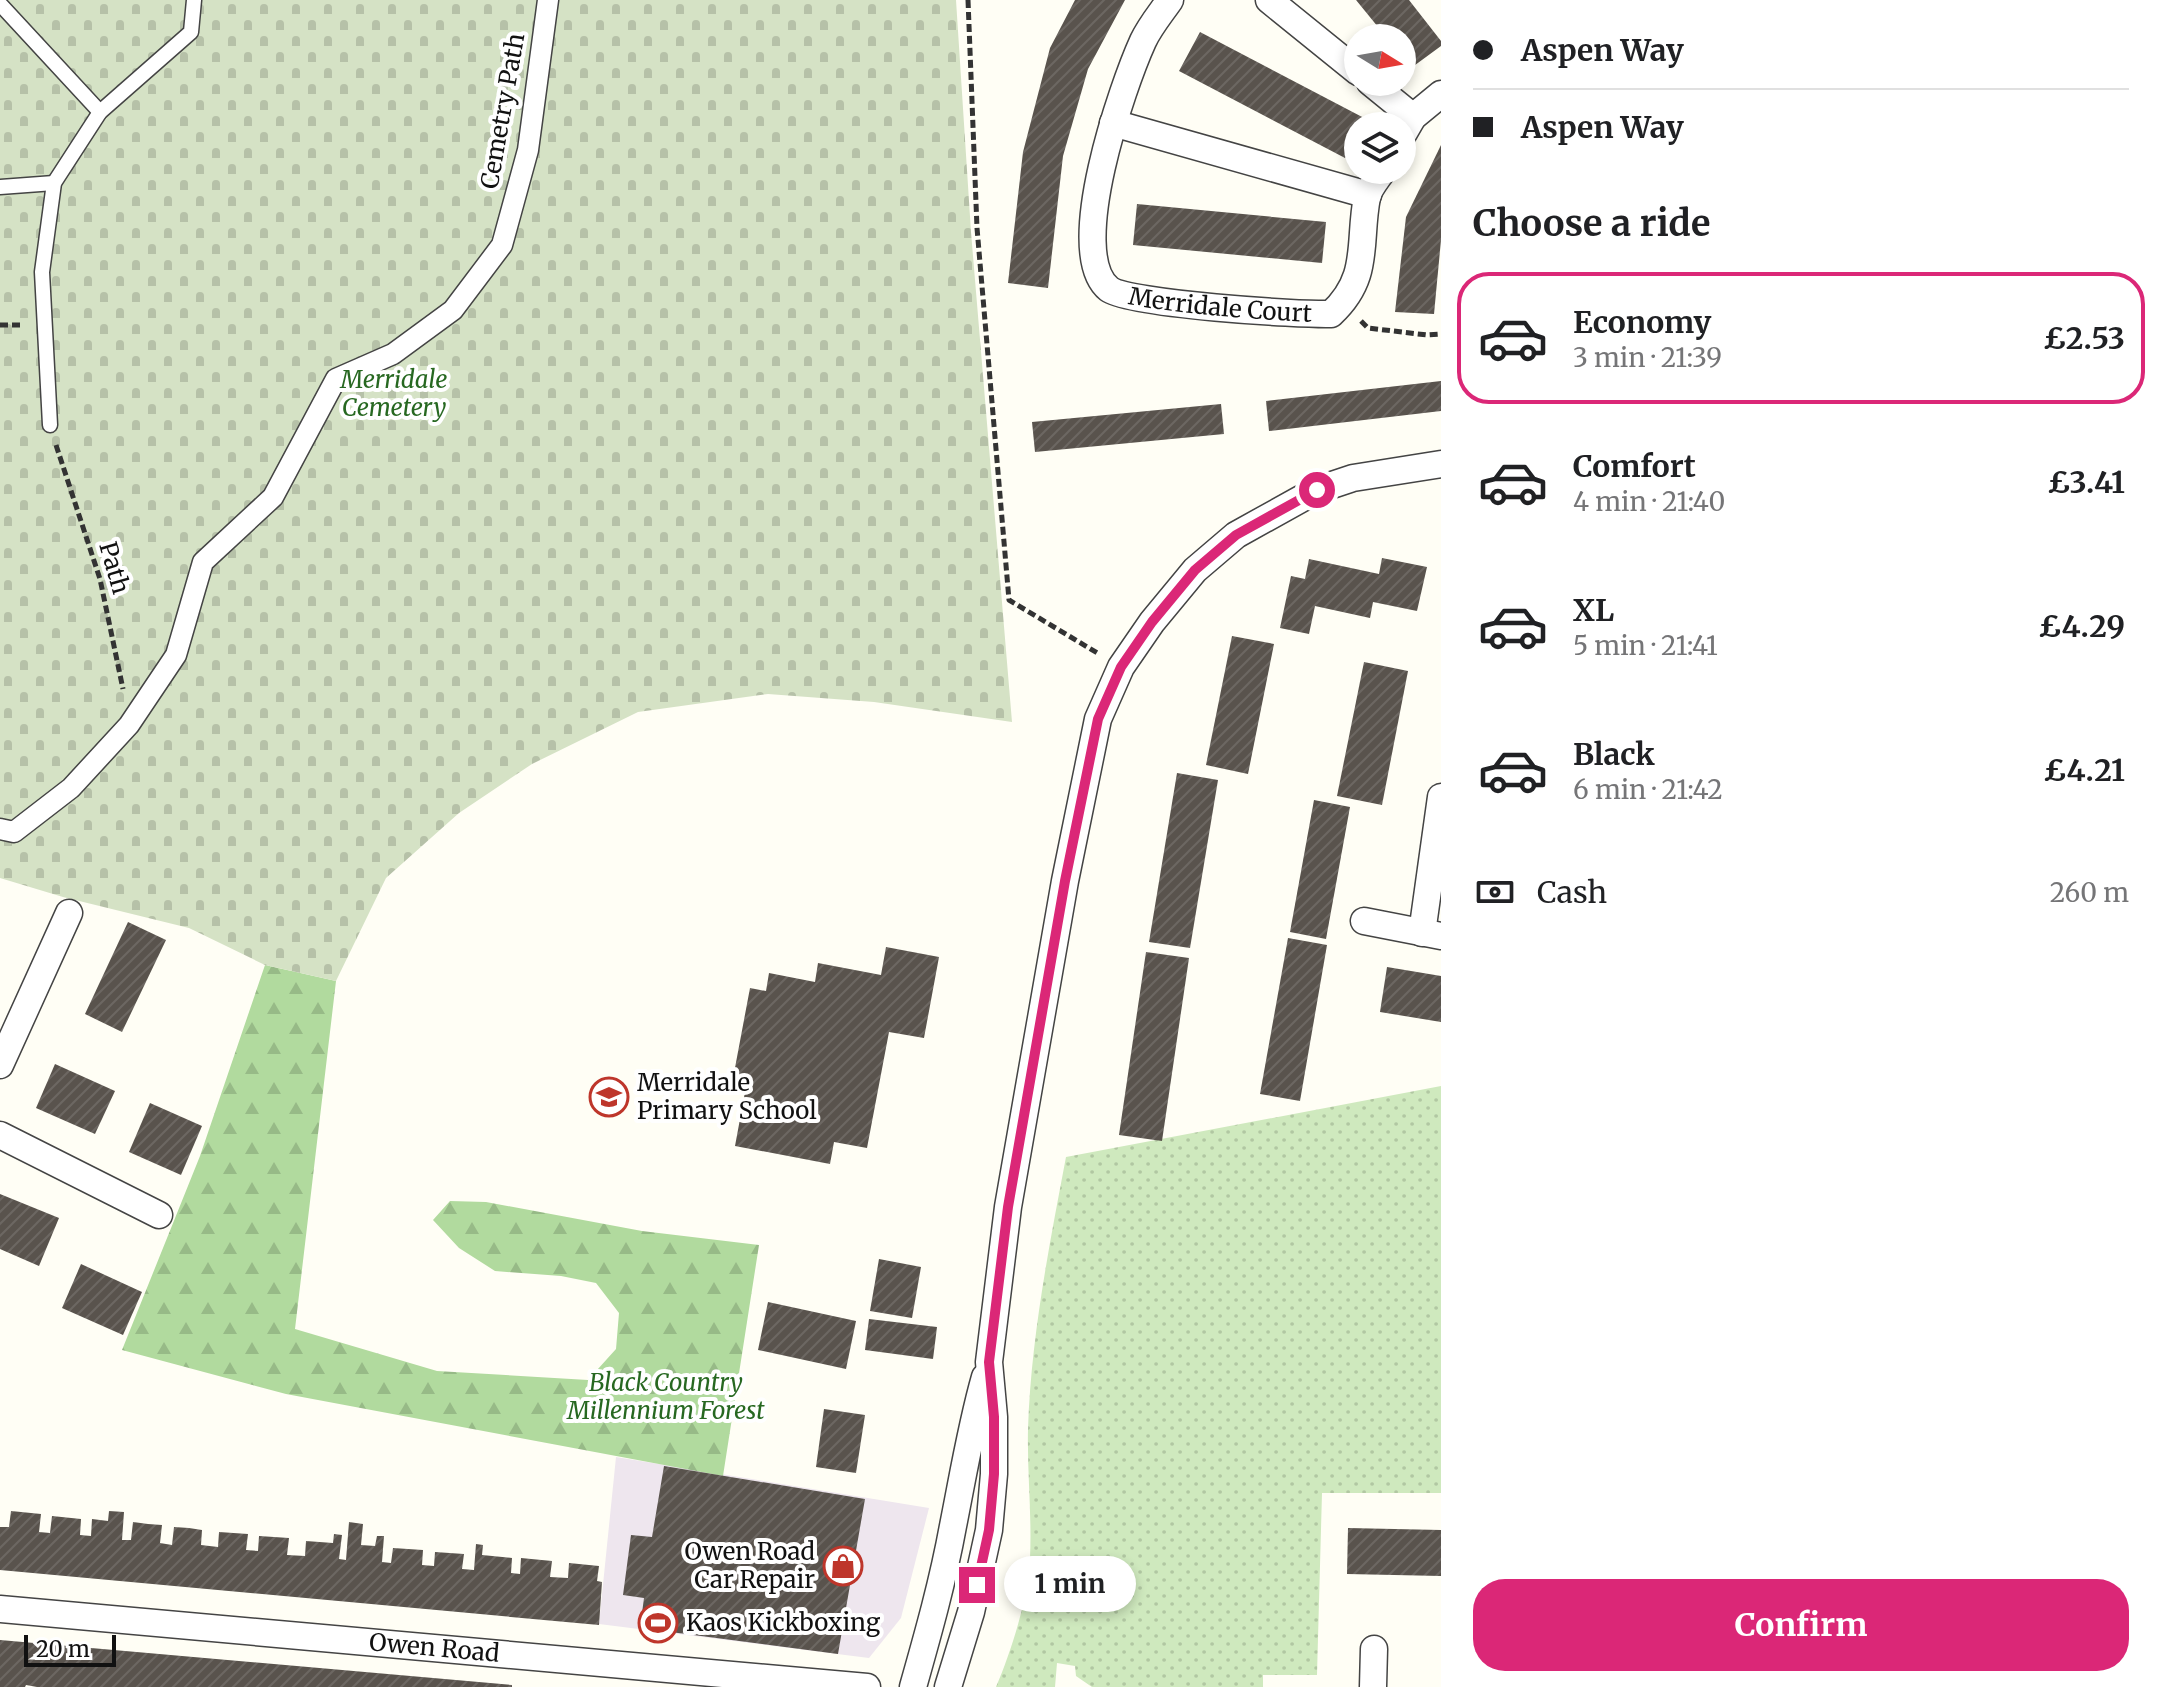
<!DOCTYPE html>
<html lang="en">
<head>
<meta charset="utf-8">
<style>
	body { margin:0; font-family:Merriweather,serif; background:#f2f2f2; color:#202124; height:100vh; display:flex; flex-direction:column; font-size:30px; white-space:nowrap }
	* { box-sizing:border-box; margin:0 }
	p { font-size:26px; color:#757577 }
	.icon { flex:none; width:44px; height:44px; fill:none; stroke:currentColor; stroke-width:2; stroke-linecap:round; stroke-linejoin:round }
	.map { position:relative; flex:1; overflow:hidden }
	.side { display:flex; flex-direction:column; background:#fff; width:720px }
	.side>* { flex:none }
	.guide { display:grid; align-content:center; height:176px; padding:0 32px; background:#fff }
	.needle { width:52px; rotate:101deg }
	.fabs { position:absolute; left:1344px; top:24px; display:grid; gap:16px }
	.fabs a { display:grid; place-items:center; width:72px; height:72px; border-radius:50%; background:#fff; box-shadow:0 4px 12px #0003; font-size:40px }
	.scale { position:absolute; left:24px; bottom:20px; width:92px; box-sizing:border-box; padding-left:8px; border:4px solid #111; border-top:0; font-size:22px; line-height:28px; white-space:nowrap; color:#111; -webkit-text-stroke:6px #fff; paint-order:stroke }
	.end { position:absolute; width:36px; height:36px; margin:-18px; border:10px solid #db2777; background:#fff; box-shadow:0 0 0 4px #fff }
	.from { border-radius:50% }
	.bubble { position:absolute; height:56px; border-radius:28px; background:#fff; box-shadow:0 4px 12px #0003; font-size:26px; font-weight:700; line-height:56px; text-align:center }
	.guide b { display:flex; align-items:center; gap:28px; height:76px; font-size:30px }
	.guide b+b { border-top:2px solid #e0e0e0 }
	.guide i { width:20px; height:20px; background:#202124 }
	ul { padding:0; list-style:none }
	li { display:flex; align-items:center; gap:24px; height:132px; margin:0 16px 12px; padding:0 16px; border:4px solid transparent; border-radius:32px }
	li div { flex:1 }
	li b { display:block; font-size:30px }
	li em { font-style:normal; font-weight:700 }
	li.selected { border-color:#db2777 }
	li>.icon { width:72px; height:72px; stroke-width:1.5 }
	h2 { padding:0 32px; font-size:36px; line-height:96px }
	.pay { display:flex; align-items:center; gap:20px; height:88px; padding:0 32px; font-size:30px }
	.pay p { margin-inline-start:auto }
	.primary-button { display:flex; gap:16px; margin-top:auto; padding:16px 32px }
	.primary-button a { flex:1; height:92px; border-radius:32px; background:#db2777; color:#fff; font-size:32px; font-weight:700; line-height:92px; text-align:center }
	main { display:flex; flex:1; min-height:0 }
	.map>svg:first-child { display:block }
</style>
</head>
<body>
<main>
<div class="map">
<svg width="1441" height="1687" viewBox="0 0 1441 1687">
	<defs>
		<pattern id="forest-firs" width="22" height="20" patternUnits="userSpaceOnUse" patternTransform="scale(2)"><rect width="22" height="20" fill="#b1da9e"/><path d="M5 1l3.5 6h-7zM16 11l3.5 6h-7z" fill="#97ba87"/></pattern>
		<pattern id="cemetery-stones" width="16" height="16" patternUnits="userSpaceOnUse" patternTransform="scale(2)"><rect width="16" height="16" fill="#d5e2c5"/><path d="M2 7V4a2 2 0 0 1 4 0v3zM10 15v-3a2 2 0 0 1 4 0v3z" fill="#b6c1a8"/></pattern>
		<pattern id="park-dots" width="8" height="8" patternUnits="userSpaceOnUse" patternTransform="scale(2)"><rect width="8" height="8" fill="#cfe9be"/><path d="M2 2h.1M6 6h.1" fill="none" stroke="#b1c7a2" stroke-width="1.8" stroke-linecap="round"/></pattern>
		<pattern id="building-hatch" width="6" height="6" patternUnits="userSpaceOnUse" patternTransform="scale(2)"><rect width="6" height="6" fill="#59534d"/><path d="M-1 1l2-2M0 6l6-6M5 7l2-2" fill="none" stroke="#6c6762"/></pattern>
	</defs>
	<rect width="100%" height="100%" fill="#fffef5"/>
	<polygon fill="#eee6ee" points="616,1457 929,1508 901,1618 869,1658 599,1624"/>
	<polygon fill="url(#forest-firs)" points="265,965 336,981 295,1329 437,1371 588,1380 616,1349 619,1313 596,1283 561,1276 495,1271 459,1248 433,1220 450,1201 486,1202 642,1231 759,1245 723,1476 286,1394 122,1350 200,1156"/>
	<polygon fill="url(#cemetery-stones)" points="0,0 956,0 971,232 1012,722 874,702 768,694 638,712 532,764 459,813 386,878 336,981 265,965 189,928 63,897 0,878"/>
	<path fill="url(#park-dots)" d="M1441 1086V1493H1322L1317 1675H1263V1687H1092L1076 1676 1075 1666 1057 1663 1055 1687H996C1011 1652 1029 1596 1030 1558 1032 1515 1027 1472 1028 1429 1031 1337 1049 1247 1066 1157Z"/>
	<g fill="url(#building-hatch)">
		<polygon points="1075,0 1125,0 1088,69 1063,156 1048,288 1008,283 1023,152 1050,48"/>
		<polygon points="1356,0 1409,0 1441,41 1441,46 1411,68 1402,56 1402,38 1387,38"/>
		<polygon points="1200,32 1366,119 1362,126 1358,126 1358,134 1345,158 1179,71"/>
		<polygon points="1441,145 1441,240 1434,314 1395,312 1406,217"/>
		<polygon points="1137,204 1326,222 1322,263 1133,245"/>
		<polygon points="1441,381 1441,411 1269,431 1266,401"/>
		<polygon points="1221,404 1224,434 1035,452 1032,422"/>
		<polygon points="1382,558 1427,567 1417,611 1373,602 1370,618 1315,606 1309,634 1280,628 1291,576 1305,579 1309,559 1379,574"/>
		<polygon points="1232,636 1274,644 1248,774 1206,765"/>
		<polygon points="1364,662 1408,671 1382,805 1337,796"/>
		<polygon points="1177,773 1218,780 1190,948 1149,942"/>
		<polygon points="1314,800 1350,807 1326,939 1290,932"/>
		<polygon points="128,922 166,940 122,1032 85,1014"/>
		<polygon points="1288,938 1327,945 1300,1101 1260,1094"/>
		<polygon points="886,947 939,957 924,1038 889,1032 867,1148 834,1142 830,1164 735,1146 745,1092 731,1089 750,988 766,991 769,973 815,982 818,963 881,975"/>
		<polygon points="1146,952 1189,958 1162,1141 1119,1135"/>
		<polygon points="1387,967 1441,976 1441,1022 1380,1012"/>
		<polygon points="55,1064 115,1091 95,1134 36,1108"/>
		<polygon points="150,1103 202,1126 181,1175 129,1152"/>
		<polygon points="0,1194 59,1218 39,1266 0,1249"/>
		<polygon points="879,1259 921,1267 912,1318 870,1311"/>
		<polygon points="81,1264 142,1292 123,1335 62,1308"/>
		<polygon points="768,1302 856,1321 846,1369 758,1350"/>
		<polygon points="869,1319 937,1327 933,1359 865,1350"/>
		<polygon points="824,1409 865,1415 856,1473 816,1467"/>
		<polygon points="664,1466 865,1499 838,1654 640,1628 644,1598 623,1595 631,1535 652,1537"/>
		<polygon points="11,1511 41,1514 39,1532 50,1533 52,1516 81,1519 80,1535 91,1536 92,1519 108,1521 109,1511 124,1512 122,1540 131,1540 133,1522 148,1524 162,1525 160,1543 172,1545 174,1527 189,1528 202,1530 201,1545 218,1547 219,1532 248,1534 246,1550 258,1551 259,1536 289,1538 287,1555 305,1556 306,1541 333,1543 334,1534 342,1535 339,1559 346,1560 349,1522 363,1524 361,1545 375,1546 377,1536 384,1536 382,1562 391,1563 393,1548 423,1550 422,1565 434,1566 435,1552 464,1554 462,1569 474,1570 476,1544 483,1545 482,1555 512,1558 511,1573 520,1574 521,1558 552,1561 550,1577 568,1578 569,1563 599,1566 597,1581 602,1582 599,1625 0,1570 0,1527 9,1527"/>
		<polygon points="1348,1528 1441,1530 1441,1576 1347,1574"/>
		<polygon points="0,1640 512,1685 512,1687 37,1687 26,1685 25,1687 0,1687"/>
	</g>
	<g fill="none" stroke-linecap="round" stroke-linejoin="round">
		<defs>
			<g id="service">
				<polyline points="0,4 100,112"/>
				<polyline points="0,187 54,183"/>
				<polyline points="50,425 42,272 54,183 100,112 191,32 194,0"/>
			</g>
			<polyline id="pedestrian" points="0,829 14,832 71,788 129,725 176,655 203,562 273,497 336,379 393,354 453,310 502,245 528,150 548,0"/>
			<g id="minor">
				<path id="s1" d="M1170 0C1161 13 1150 26 1143 41 1123 85 1064 253 1109 289 1128 304 1300 315 1331 314 1371 277 1358 243 1367 197 1369 188 1378 178 1383 170"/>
				<polyline points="1269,0 1358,72"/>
				<polyline points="1370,82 1413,117"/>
				<polyline points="1113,123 1368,195"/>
				<polyline points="1402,136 1413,117 1441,94"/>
				<polyline points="1364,921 1441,936"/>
				<polyline points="1422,933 1441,797"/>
				<polyline points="0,1065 69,913"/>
				<polyline points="0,1135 159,1215"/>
				<path id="s2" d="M0 1609 867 1687"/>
				<path d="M913 1687C928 1634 943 1581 953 1526 963 1476 971 1426 985 1377"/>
				<polyline points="948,1687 971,1612 989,1530 994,1474 994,1417 989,1362 1008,1207 1065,881 1098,719 1121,667 1152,622 1195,570 1236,535 1317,490 1353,478 1441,464"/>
				<polyline points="1373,1687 1374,1649"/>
			</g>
		</defs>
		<use href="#service" stroke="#444" stroke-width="17"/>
		<use href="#pedestrian" stroke="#444" stroke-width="23"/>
		<use href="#minor" stroke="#444" stroke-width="29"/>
		<g stroke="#333" stroke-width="5" stroke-dasharray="8 4" stroke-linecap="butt">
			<polyline points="968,0 977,228 1009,600 1099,654"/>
			<polyline points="1361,321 1368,328 1427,335 1441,334"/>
			<polyline points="0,325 24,325"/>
			<polyline points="56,445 100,579 123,689"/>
		</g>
		<use href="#service" stroke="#fff" stroke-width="14"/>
		<use href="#pedestrian" stroke="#fff" stroke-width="20"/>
		<use href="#minor" stroke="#fff" stroke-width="26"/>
	</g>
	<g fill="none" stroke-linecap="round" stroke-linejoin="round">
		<polyline stroke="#db2777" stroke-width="10" points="977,1585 989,1530 994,1474 994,1417 989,1362 1008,1207 1065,881 1098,719 1121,667 1152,622 1195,570 1236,535 1317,490"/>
	</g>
	<defs>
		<symbol id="school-ring" viewBox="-11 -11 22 22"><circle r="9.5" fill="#fff" stroke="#be362b" stroke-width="1.5"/><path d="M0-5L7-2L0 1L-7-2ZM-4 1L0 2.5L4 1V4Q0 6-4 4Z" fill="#be362b"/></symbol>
		<symbol id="shop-ring" viewBox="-11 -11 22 22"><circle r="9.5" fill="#fff" stroke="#be362b" stroke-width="1.5"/><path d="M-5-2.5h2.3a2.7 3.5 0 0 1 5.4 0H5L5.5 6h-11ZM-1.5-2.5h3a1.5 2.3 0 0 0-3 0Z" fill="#be362b"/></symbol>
		<symbol id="stadium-ring" viewBox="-11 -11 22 22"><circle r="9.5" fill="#fff" stroke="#be362b" stroke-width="1.5"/><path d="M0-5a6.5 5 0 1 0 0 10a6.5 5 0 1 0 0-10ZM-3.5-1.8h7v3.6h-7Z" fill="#be362b"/></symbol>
	</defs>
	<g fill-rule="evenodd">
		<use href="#school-ring" x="587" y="1075" width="44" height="44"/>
		<use href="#shop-ring" x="821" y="1544" width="44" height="44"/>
		<use href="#stadium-ring" x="636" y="1601" width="44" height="44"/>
	</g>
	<g text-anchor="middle" stroke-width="8" stroke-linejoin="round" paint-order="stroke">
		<g font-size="24" fill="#111" stroke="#fff">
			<text transform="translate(503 111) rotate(-80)" y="8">Cemetry Path</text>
			<text dy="8" stroke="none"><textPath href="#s1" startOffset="422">Merridale Court</textPath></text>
			<text transform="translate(114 568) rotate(74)" y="8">Path</text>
			<text dy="8" stroke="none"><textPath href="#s2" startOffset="436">Owen Road</textPath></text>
		</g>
		<g font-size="24" font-style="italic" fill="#276821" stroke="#fff">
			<text x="394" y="388">Merridale<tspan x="394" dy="28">Cemetery</tspan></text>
			<text x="666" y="1391">Black Country<tspan x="666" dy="28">Millennium Forest</tspan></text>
		</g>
		<g font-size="24" fill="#111" stroke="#fff" text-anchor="start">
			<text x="637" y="1091">Merridale<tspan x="637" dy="28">Primary School</tspan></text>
			<text x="815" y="1560" text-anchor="end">Owen Road<tspan x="815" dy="28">Car Repair</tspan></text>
			<text x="686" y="1631">Kaos Kickboxing</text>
		</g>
	</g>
</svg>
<div class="fabs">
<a><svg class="needle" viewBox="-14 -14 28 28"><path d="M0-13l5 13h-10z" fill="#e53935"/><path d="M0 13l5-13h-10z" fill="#757577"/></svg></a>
<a><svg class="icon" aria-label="layers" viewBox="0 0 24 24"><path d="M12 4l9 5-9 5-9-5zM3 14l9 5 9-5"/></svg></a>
</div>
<div class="scale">20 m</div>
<i class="end from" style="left:1317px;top:490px"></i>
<i class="end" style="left:977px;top:1585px"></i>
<div class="bubble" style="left:1004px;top:1556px;width:132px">1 min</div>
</div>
<section class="side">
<div class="guide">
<b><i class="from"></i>Aspen Way</b>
<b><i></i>Aspen Way</b>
</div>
<h2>Choose a ride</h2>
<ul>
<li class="selected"><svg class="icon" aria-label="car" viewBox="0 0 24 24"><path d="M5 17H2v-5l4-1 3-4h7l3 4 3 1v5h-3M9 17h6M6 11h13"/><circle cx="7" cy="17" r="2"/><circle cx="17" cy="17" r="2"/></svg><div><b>Economy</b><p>3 min · 21:39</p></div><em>£2.53</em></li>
<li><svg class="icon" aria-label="car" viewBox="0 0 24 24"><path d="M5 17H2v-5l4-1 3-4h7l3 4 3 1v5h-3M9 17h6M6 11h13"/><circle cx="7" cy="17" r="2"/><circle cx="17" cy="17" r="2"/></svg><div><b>Comfort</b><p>4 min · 21:40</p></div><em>£3.41</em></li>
<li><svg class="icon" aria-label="car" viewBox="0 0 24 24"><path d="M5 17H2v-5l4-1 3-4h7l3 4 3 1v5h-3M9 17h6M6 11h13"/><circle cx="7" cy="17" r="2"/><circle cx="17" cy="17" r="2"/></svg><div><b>XL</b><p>5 min · 21:41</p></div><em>£4.29</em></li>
<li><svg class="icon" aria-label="car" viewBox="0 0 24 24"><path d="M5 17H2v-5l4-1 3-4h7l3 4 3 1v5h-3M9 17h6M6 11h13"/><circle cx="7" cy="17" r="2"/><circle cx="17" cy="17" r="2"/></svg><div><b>Black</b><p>6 min · 21:42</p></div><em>£4.21</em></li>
</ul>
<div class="pay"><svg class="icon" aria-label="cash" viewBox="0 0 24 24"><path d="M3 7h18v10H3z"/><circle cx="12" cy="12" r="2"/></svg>Cash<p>260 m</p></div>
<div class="primary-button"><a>Confirm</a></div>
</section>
</main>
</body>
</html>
